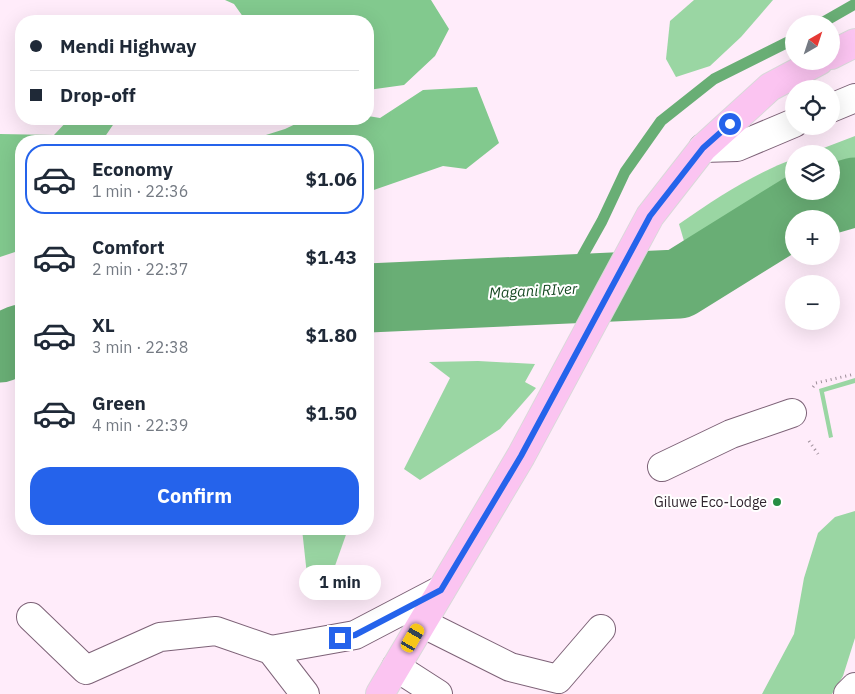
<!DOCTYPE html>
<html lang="en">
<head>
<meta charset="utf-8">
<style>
	body { margin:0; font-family:"IBM Plex Sans",sans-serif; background:#f2f2f3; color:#1f2937; height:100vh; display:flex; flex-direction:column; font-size:19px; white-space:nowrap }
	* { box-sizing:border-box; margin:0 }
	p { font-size:16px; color:#747a83 }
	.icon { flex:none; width:28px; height:28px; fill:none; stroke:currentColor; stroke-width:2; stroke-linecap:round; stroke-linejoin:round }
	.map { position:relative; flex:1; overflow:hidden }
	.panel { position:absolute; left:15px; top:135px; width:359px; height:400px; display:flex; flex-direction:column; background:#fff; border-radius:20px; box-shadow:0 5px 20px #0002 }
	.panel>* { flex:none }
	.top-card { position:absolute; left:15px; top:15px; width:359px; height:110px; border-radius:20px; box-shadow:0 5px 20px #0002; display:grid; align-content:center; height:110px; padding:0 15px; background:#fff }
	.needle { width:32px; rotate:39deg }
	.tools { position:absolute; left:785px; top:15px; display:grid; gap:10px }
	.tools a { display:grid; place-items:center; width:55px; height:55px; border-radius:50%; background:#fff; box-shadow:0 5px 20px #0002; font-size:25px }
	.end { position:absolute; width:22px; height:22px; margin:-11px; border:6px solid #2563eb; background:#fff; box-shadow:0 0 0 2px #fff }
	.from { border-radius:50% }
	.bubble { position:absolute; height:35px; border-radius:18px; background:#fff; box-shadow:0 5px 20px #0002; font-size:16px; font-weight:700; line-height:35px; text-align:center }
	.car { position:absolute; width:15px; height:30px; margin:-15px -8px; border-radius:6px; box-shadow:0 0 4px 1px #0007; background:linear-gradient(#f5c518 24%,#345 0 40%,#f5c518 0 76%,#345 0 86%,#f5c518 0) }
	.top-card b { display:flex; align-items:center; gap:18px; height:48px; font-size:19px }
	.top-card b+b { border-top:1px solid #e0e1e3 }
	.top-card i { width:12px; height:12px; background:#1f2937 }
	ul { padding:9px 0 0; list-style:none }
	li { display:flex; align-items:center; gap:15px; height:70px; margin:0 10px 8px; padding:0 5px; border:2px solid transparent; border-radius:20px }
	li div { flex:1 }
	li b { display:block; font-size:19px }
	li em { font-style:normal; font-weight:700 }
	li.selected { border-color:#2563eb }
	li>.icon { width:45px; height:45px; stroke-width:1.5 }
	.button { display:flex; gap:10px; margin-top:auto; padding:10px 15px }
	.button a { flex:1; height:58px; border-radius:20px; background:#2563eb; color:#fff; font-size:20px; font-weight:700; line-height:58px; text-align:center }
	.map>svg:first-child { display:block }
</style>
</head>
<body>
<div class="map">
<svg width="855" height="694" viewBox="0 0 855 694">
	<rect width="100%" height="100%" fill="#ffecfa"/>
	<g fill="#9ad6a3">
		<polygon points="694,0 773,0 741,37 710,66 676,77 666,59 670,21"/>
		<polygon points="855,136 855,160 831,168 831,154 808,154"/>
		<path d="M794 159V180L684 241 679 224C715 199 752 174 794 159Z"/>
		<polygon points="478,361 535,364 525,382 536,388 500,429 420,480 404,469 450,378 429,362"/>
		<polygon points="855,378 855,383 824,392 833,437 829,438 819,389"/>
		<polygon points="855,511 855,638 843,676 832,694 762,694 794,634 804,578 818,533 835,517"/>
		<polygon points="302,529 348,529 330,580 307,575"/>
	</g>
	<g fill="#82c98e">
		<polygon points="225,0 431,0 449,29 435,56 404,85 368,90 368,21 246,21 234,4"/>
		<polygon points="477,87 499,143 466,169 443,166 368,192 368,141 247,141 285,129 306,119 368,119 368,116 380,118 423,90"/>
		<polygon points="69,119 117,119 102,141 21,141 21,250 0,257 0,134 54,135"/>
	</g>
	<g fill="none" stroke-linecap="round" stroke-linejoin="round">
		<g stroke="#69ae75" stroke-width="11">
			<polyline points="820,24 855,4"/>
			<polyline points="564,289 602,221 625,172 661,121 714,79 794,39"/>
		</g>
		<g stroke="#69ae75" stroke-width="69">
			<polyline points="368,298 679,284 803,207 855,192"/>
			<polyline points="0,348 21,339"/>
		</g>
		<defs>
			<g id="minor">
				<polyline points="831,108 855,98"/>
				<polyline points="703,148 737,147 794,123"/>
				<polyline points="662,467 731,434 792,413"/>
				<polyline points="31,617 86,670 160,637 216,631 271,650 305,694"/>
				<polyline points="422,623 510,667 558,679 601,629"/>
				<polyline points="271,650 355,635 441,590"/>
				<polyline points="396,667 438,694"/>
				<polyline points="848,694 855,687"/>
			</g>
			<g id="major">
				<polyline points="831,55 855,43"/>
				<polyline points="380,694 521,456 650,216 703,148 770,87 819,61"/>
			</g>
		</defs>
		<use href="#minor" stroke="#7d6277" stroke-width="30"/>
		<use href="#major" stroke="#dad8da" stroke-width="30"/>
		<g stroke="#9d8e99" stroke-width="3" stroke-dasharray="1 4" stroke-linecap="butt">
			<polyline points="813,387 816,383 855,374"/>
			<polyline points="809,441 818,454"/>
		</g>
		<use href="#minor" stroke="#fff" stroke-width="28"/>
		<use href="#major" stroke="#fbc4f1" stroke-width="28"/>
	</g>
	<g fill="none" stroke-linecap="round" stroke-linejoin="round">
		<polyline stroke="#2563eb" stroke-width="6" points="340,638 355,635 441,590 521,456 650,216 703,148 730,124"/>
	</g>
	<circle fill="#278e44" stroke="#fff" stroke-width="2" cx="777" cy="502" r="5"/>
	<g text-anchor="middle" stroke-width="4" stroke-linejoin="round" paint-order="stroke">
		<g font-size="14" fill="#31262f" stroke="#fff" text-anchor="end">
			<text x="767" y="507">Giluwe Eco-Lodge</text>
		</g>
		<g font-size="15" font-style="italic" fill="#184b24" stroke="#fff">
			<text transform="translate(533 291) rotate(-3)" y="5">Magani RIver</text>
		</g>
	</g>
</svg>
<div class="tools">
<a><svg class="needle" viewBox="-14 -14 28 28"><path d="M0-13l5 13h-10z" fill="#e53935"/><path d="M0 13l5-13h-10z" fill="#747a83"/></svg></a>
<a><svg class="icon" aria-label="locate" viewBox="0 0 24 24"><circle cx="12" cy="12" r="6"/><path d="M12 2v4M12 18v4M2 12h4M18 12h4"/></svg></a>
<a><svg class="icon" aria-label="layers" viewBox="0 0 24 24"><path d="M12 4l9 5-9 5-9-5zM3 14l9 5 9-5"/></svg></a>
<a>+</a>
<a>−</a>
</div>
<i class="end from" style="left:730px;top:124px"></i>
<i class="end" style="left:340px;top:638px"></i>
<div class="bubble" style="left:299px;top:565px;width:82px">1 min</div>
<i class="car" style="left:413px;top:638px;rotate:30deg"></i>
<div class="top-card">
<b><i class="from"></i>Mendi Highway</b>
<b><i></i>Drop-off</b>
</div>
<section class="panel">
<ul>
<li class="selected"><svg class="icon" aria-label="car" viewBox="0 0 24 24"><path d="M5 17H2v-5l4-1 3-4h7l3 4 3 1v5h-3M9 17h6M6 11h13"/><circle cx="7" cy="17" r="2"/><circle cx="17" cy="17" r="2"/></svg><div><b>Economy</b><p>1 min · 22:36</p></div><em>$1.06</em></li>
<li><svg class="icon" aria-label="car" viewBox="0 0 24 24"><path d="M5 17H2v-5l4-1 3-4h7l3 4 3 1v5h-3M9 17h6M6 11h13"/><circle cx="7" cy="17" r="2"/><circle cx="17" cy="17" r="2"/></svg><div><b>Comfort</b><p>2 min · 22:37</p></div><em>$1.43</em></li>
<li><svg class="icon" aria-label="car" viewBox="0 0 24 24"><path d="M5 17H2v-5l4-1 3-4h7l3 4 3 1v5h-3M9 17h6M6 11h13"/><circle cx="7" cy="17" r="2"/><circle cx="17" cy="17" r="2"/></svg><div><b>XL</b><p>3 min · 22:38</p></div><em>$1.80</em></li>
<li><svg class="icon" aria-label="car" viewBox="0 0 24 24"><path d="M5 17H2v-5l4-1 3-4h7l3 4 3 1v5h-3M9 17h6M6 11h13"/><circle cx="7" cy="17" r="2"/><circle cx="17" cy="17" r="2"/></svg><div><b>Green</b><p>4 min · 22:39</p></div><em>$1.50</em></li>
</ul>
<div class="button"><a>Confirm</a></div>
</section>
</div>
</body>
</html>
